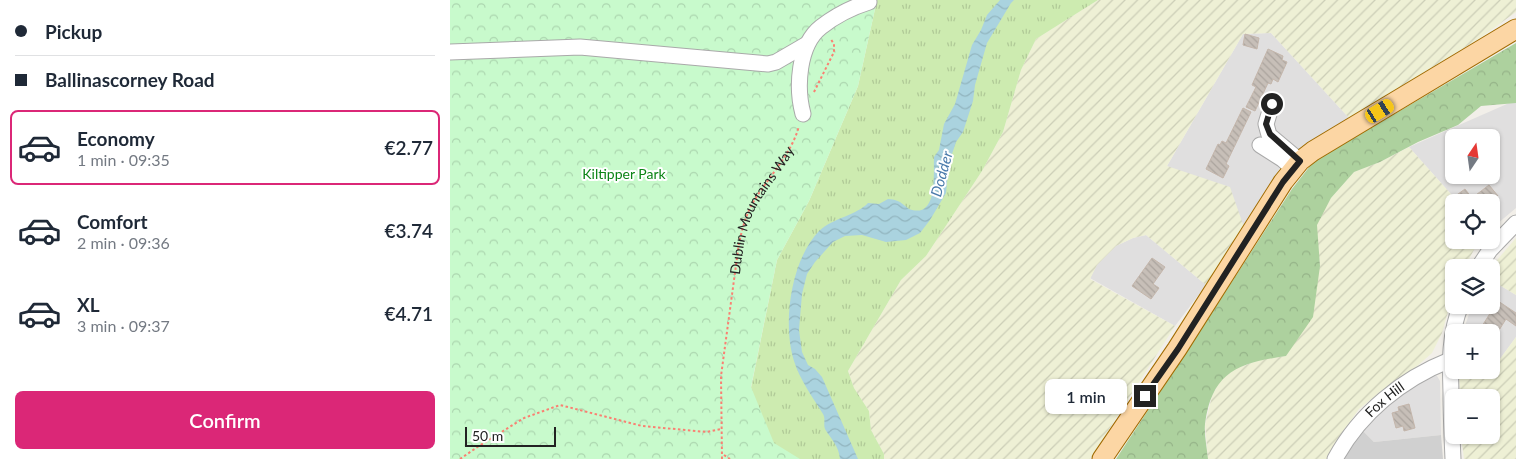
<!DOCTYPE html>
<html lang="en">
<head>
<meta charset="utf-8">
<style>
	body { margin:0; font-family:Lato,sans-serif; background:#f2f2f3; color:#1f2937; height:100vh; display:flex; flex-direction:column; font-size:19px; white-space:nowrap }
	* { box-sizing:border-box; margin:0 }
	p { font-size:16px; color:#747a83 }
	.icon { flex:none; width:28px; height:28px; fill:none; stroke:currentColor; stroke-width:2; stroke-linecap:round; stroke-linejoin:round }
	.map { position:relative; flex:1; overflow:hidden }
	.details { display:flex; flex-direction:column; background:#fff; width:450px }
	.details>* { flex:none }
	.banner { display:grid; align-content:center; height:110px; padding:0 15px; background:#fff }
	.needle { width:32px; rotate:13deg }
	.buttons { position:absolute; left:995px; top:129px; display:grid; gap:10px }
	.buttons a { display:grid; place-items:center; width:55px; height:55px; border-radius:8px; background:#fff; box-shadow:0 1px 4px #0004; font-size:25px }
	.scale { position:absolute; left:15px; bottom:12px; width:91px; box-sizing:border-box; padding-left:5px; border:2px solid #222; border-top:0; font-size:14px; line-height:18px; white-space:nowrap; color:#222; -webkit-text-stroke:4px #fff; paint-order:stroke }
	.end { position:absolute; width:22px; height:22px; margin:-11px; border:6px solid #222; background:#fff; box-shadow:0 0 0 2px #fff }
	.from { border-radius:50% }
	.bubble { position:absolute; height:35px; border-radius:8px; background:#fff; box-shadow:0 1px 4px #0004; font-size:16px; font-weight:600; line-height:35px; text-align:center }
	.car { position:absolute; width:15px; height:30px; margin:-15px -8px; border-radius:6px; box-shadow:0 0 4px 1px #0007; background:linear-gradient(#f5c518 24%,#345 0 40%,#f5c518 0 76%,#345 0 86%,#f5c518 0) }
	.banner b { display:flex; align-items:center; gap:18px; height:48px; font-size:19px }
	.banner b+b { border-top:1px solid #e0e1e3 }
	.banner i { width:12px; height:12px; background:#1f2937 }
	ul { padding:0; list-style:none }
	li { display:flex; align-items:center; gap:15px; height:75px; margin:0 10px 8px; padding:0 5px; border:2px solid transparent; border-radius:8px }
	li div { flex:1 }
	li b { display:block; font-size:19px }
	li em { font-style:normal; font-weight:600 }
	li.on { border-color:#db2777 }
	li>.icon { width:45px; height:45px; stroke-width:1.5 }
	.cta { display:flex; gap:10px; margin-top:auto; padding:10px 15px }
	.cta a { flex:1; height:58px; border-radius:8px; background:#db2777; color:#fff; font-size:20px; font-weight:600; line-height:58px; text-align:center }
	main { display:flex; flex:1; min-height:0 }
	.map>svg:first-child { display:block }
</style>
</head>
<body>
<main>
<section class="details">
<div class="banner">
<b><i class="from"></i>Pickup</b>
<b><i></i>Ballinascorney Road</b>
</div>
<ul>
<li class="on"><svg class="icon" aria-label="car" viewBox="0 0 24 24"><path d="M5 17H2v-5l4-1 3-4h7l3 4 3 1v5h-3M9 17h6M6 11h13"/><circle cx="7" cy="17" r="2"/><circle cx="17" cy="17" r="2"/></svg><div><b>Economy</b><p>1 min · 09:35</p></div><em>€2.77</em></li>
<li><svg class="icon" aria-label="car" viewBox="0 0 24 24"><path d="M5 17H2v-5l4-1 3-4h7l3 4 3 1v5h-3M9 17h6M6 11h13"/><circle cx="7" cy="17" r="2"/><circle cx="17" cy="17" r="2"/></svg><div><b>Comfort</b><p>2 min · 09:36</p></div><em>€3.74</em></li>
<li><svg class="icon" aria-label="car" viewBox="0 0 24 24"><path d="M5 17H2v-5l4-1 3-4h7l3 4 3 1v5h-3M9 17h6M6 11h13"/><circle cx="7" cy="17" r="2"/><circle cx="17" cy="17" r="2"/></svg><div><b>XL</b><p>3 min · 09:37</p></div><em>€4.71</em></li>
</ul>
<div class="cta"><a>Confirm</a></div>
</section>
<div class="map">
<svg width="1066" height="459" viewBox="0 0 1066 459">
	<defs>
		<pattern id="farmland-furrows" width="10" height="10" patternUnits="userSpaceOnUse" patternTransform="scale(1.25)"><rect width="10" height="10" fill="#eef0d5"/><path d="M-1 1l2-2M0 10L10 0M9 11l2-2" fill="none" stroke="#ccceb7"/></pattern>
		<pattern id="grass-tufts" width="24" height="20" patternUnits="userSpaceOnUse" patternTransform="scale(1.25)"><rect width="24" height="20" fill="#cdebb0"/><path d="M3 7l-1-3M5 7V3M7 7l1-3M15 17l-1-3M17 17v-4M19 17l1-3" fill="none" stroke="#b0c997"/></pattern>
		<pattern id="forest-crowns" width="20" height="18" patternUnits="userSpaceOnUse" patternTransform="scale(1.25)"><rect width="20" height="18" fill="#add19e"/><path d="M2 6a3 3 0 1 1 6 0M12 15a3 3 0 1 1 6 0" fill="none" stroke="#95b388"/></pattern>
		<pattern id="park-crowns" width="20" height="18" patternUnits="userSpaceOnUse" patternTransform="scale(1.25)"><rect width="20" height="18" fill="#c8facc"/><path d="M2 6a3 3 0 1 1 6 0M12 15a3 3 0 1 1 6 0" fill="none" stroke="#acd6af"/></pattern>
		<pattern id="water-waves" width="16" height="10" patternUnits="userSpaceOnUse" patternTransform="scale(1.25)"><rect width="16" height="10" fill="#aad3df"/><path d="M0 5q4-4 8 0t8 0" fill="none" stroke="#92b5bf"/></pattern>
		<pattern id="building-back-hatch" width="6" height="6" patternUnits="userSpaceOnUse" patternTransform="scale(1.25)"><rect width="6" height="6" fill="#c7bfb8"/><path d="M-1 5l2 2M0 0l6 6M5-1l2 2" fill="none" stroke="#aba49e"/></pattern>
	</defs>
	<rect width="100%" height="100%" fill="#f2efe9"/>
	<g fill="#e0dfdf" fill-rule="evenodd">
		<polygon points="821,33 899,118 844,152 831,166 795,230 717,166 793,34"/>
		<path d="M1066 100V208L1041 229V202H1008L959 147ZM1004 138H1041V175H1004Z"/>
		<polygon points="696,235 756,285 725,326 640,278 647,265 666,246 683,238"/>
		<polygon points="1041,280 1066,295 1066,337 1036,378 1018,370 1041,370 1041,332 1013,332 1022,305 1041,305"/>
		<polygon points="978,376 987,376 990,381 991,435 924,442 912,430 942,399"/>
	</g>
	<polygon fill="#d0d0d0" points="912,430 924,442 991,435 993,459 889,459"/>
	<g fill="url(#farmland-furrows)">
		<polygon points="648,0 1066,0 1066,12 1030,38 899,118 821,33 793,34 717,166 780,187 795,230 756,285 696,235 683,238 666,246 647,265 640,279 725,326 640,459 434,459 434,454 421,430 419,411 404,388 398,371 451,280 476,256 532,171 553,132 571,70 586,39"/>
		<polygon points="959,147 1008,202 1004,202 1004,240 1029,240 1015,267 1004,268 1004,290 992,333 982,353 957,375 934,389 909,409 888,439 877,459 758,459 755,425 762,396 770,381 783,370 809,360 836,356 870,266 866,225 881,198 904,172 930,162"/>
		<polygon points="1066,238 1066,295 1041,280 1041,267"/>
		<polygon points="1066,337 1066,459 1014,459 1011,435 1041,435 1041,398 1010,397 1009,370 1018,370 1036,378"/>
	</g>
	<polygon fill="url(#grass-tufts)" points="427,0 648,0 586,39 571,70 553,132 532,171 476,256 451,280 398,371 404,388 419,411 421,430 434,454 434,459 324,459 301,388 327,260 359,201 408,86"/>
	<path fill="url(#forest-crowns)" d="M1066 43V103L1031 106 1008 125 968 142 930 162 904 172 881 198 867 225 870 266 863 317 836 356C789 363 762 371 755 424 754 435 757 448 758 459H666L737 351 842 189 864 161Z"/>
	<polygon fill="url(#park-crowns)" points="0,0 427,0 408,86 359,201 327,260 301,387 324,443 350,459 0,459"/>
	<path fill="url(#water-waves)" d="M550 0H564L561 3 537 43 525 85 523 101 513 132 506 142 499 163 496 193 480 220 470 233 456 240 436 242 412 235 395 236 383 242 365 262 357 274 352 294 349 330 352 352 358 365 365 369 372 377 408 459H390C389 446 381 439 375 429 373 424 376 419 373 414 363 398 349 378 344 361 332 323 341 260 369 231 383 218 407 215 418 203L429 204 438 199C442 199 446 200 450 202 453 204 456 207 459 209 489 220 483 172 484 157L489 150 494 124 505 104 522 45 531 30 537 15Z"/>
	<g fill="url(#building-back-hatch)" stroke="#c4b6ab">
		<polygon points="795,34 809,38 807,49 793,45"/>
		<polygon points="818,49 833,56 832,60 837,62 828,82 823,79 821,84 818,83 805,111 796,107 806,87 802,85"/>
		<polygon points="793,108 801,112 776,164 779,166 773,178 756,169 768,144 770,145 772,141 776,143"/>
		<polygon points="1039,185 1048,196 1039,202 997,202 1015,189 1022,198"/>
		<polygon points="702,258 715,267 703,284 709,288 701,299 682,286"/>
		<polygon points="1048,301 1066,313 1066,326 1056,319 1046,335 1032,326"/>
		<polygon points="959,404 965,428 954,431 953,426 946,428 942,413 949,411 948,407"/>
	</g>
	<g fill="none" stroke-linecap="round" stroke-linejoin="round">
		<defs>
			<g id="minor">
				<polyline points="0,52 130,47 318,64 326,62 357,44"/>
				<polyline points="822,104 816,124 819,135 850,161"/>
				<path d="M353 114C346 88 348 45 371 27 385 16 403 7 419 2"/>
				<polyline points="810,145 832,159 841,167"/>
				<polyline points="1028,268 1040,250 1066,223"/>
				<path id="s2" d="M885 459C910 413 952 379 1000 360"/>
				<path d="M1003 459C1002 437 1001 415 1001 393 1000 362 999 334 1011 305"/>
			</g>
			<polyline id="major" points="652,459 727,349 833,182 850,161 863,151 1066,29"/>
		</defs>
		<use href="#minor" stroke="#a9a9a9" stroke-width="17"/>
		<use href="#major" stroke="#a06b00" stroke-width="21"/>
		<g stroke="#fa8072" stroke-width="2" stroke-dasharray="2.5 2.5" stroke-linecap="butt">
			<polyline points="364,92 384,52 384,44 380,38"/>
			<polyline points="274,455 280,459"/>
			<polyline points="10,459 29,446 74,418 110,405 192,426 257,432 271,429"/>
			<path id="s1" d="M272 459 271 376 289 243C292 230 295 218 301 206 316 179 341 156 349 126"/>
		</g>
		<use href="#minor" stroke="#fff" stroke-width="15"/>
		<use href="#major" stroke="#fcd6a4" stroke-width="19"/>
	</g>
	<g fill="none" stroke-linecap="round" stroke-linejoin="round">
		<polyline stroke="#222" stroke-width="6" points="695,396 728,349 833,182 850,161 820,134 816,124 822,104"/>
	</g>
	<g text-anchor="middle" stroke-width="4" stroke-linejoin="round" paint-order="stroke">
		<g font-size="14" fill="#0c8416" stroke="#fff">
			<text x="174" y="179">Kiltipper Park</text>
		</g>
		<g font-size="14" fill="#222" stroke="#fff">
			<text dy="5" stroke="none"><textPath href="#s1" startOffset="256">Dublin Mountains Way</textPath></text>
			<text dy="5" stroke="none"><textPath href="#s2" startOffset="78">Fox Hill</textPath></text>
		</g>
		<g font-size="15" font-style="italic" fill="#4a7aab" stroke="#fff">
			<text transform="translate(492 174) rotate(-75)" y="5">Dodder</text>
		</g>
	</g>
</svg>
<div class="buttons">
<a><svg class="needle" viewBox="-14 -14 28 28"><path d="M0-13l5 13h-10z" fill="#e53935"/><path d="M0 13l5-13h-10z" fill="#747a83"/></svg></a>
<a><svg class="icon" aria-label="locate" viewBox="0 0 24 24"><circle cx="12" cy="12" r="6"/><path d="M12 2v4M12 18v4M2 12h4M18 12h4"/></svg></a>
<a><svg class="icon" aria-label="layers" viewBox="0 0 24 24"><path d="M12 4l9 5-9 5-9-5zM3 14l9 5 9-5"/></svg></a>
<a>+</a>
<a>−</a>
</div>
<div class="scale">50 m</div>
<i class="end from" style="left:822px;top:104px"></i>
<i class="end" style="left:695px;top:396px"></i>
<div class="bubble" style="left:595px;top:379px;width:82px">1 min</div>
<i class="car" style="left:930px;top:111px;rotate:59deg"></i>
</div>
</main>
</body>
</html>
